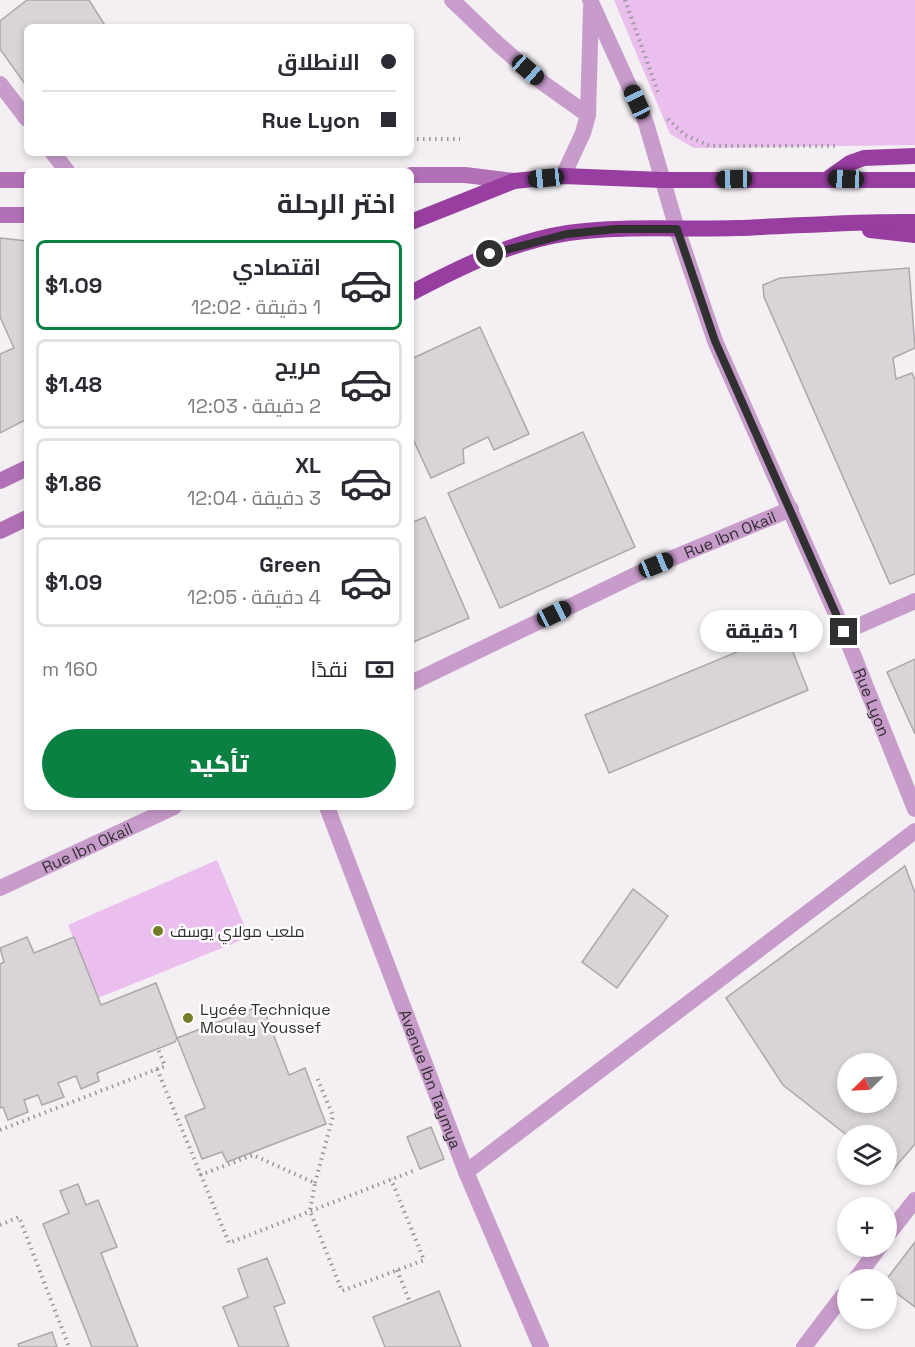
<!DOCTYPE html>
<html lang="ar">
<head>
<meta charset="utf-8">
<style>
	body { margin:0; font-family:"Space Grotesk",Cairo,sans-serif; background:#f7f7f7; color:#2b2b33; direction:rtl; height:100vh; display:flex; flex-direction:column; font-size:22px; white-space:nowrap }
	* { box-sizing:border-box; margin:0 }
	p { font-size:20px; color:#7c7c81 }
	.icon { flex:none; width:33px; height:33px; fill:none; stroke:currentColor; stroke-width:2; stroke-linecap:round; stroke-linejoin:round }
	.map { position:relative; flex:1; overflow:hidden; direction:ltr }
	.details { position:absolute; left:24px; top:168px; width:390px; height:642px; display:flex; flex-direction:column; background:#fff; border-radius:9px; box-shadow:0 3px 9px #0003; direction:rtl }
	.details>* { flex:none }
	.top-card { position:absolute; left:24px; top:24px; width:390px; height:132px; border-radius:9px; box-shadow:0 3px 9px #0003; direction:rtl; display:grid; align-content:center; height:132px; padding:0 18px; background:#fff }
	.needle { width:39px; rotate:246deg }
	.tools { position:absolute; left:837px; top:1053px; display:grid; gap:12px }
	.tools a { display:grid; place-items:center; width:60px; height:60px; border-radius:50%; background:#fff; box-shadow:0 3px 9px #0003; font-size:30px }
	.end { position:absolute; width:27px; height:27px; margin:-14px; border:8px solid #313031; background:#fff; box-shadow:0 0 0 3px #fff }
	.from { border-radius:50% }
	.bubble { position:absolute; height:42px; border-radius:21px; background:#fff; box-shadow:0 3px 9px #0003; font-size:20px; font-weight:800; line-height:42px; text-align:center; direction:rtl }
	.car { position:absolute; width:18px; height:36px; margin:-18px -9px; border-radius:8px; box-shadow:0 0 4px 2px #0007; background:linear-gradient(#222 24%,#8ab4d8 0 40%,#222 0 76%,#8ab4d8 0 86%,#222 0) }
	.top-card b { display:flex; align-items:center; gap:21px; height:57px; font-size:22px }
	.top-card b+b { border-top:2px solid #e1e1e2 }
	.top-card i { width:15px; height:15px; background:#2b2b33 }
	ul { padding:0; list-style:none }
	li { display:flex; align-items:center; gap:18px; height:90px; margin:0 12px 9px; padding:0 6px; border:3px solid #e1e1e2; border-radius:9px }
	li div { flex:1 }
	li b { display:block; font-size:22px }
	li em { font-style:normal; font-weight:800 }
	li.current { border-color:#0b8043 }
	li>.icon { width:54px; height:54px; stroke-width:1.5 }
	h2 { padding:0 18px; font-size:27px; line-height:72px }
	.pay { display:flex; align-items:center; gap:15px; height:66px; padding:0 18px; font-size:22px }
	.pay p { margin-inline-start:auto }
	.action { display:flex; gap:12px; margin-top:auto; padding:12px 18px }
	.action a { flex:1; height:69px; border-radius:36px; background:#0b8043; color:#fff; font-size:24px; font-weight:800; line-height:69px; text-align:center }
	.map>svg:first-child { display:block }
</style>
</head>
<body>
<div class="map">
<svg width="915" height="1347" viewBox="0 0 915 1347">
	<rect width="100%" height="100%" fill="#f3eff3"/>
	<g fill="#eabeed">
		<polygon points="614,0 915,0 915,145 694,148 670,134"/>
		<polygon points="217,860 249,937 98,998 68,925"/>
	</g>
	<g fill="#d8d4d8" stroke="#aba8ac" stroke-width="1.5" fill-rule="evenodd">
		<polygon points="27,0 89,0 106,27 27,27 27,87 0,49 0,21"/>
		<polygon points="0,238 27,241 27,419 0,433 0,354 14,348 0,317"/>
		<polygon points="909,268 915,348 893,358 896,379 912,373 915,380 915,574 890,584 764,297 763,285 780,278"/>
		<polygon points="480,327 529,434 494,450 488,437 463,449 464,463 431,478 411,435 411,359"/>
		<polygon points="583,432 635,547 500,608 448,493"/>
		<polygon points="425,517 469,618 411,643 411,523"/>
		<polygon points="785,632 808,690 609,773 585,715"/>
		<polygon points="915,659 915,734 887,672"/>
		<path d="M905 866 915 893V1144L891 1172 886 1168V1136H848L783 1085 726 998ZM848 1064H886V1102H848Z"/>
		<polygon points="633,889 668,916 617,988 582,962"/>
		<polygon points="27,937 34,953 74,937 101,1005 156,983 177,1038 175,1042 97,1073 99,1081 81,1089 76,1076 58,1083 64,1097 42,1105 38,1095 24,1100 28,1112 8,1120 3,1107 0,1108 0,964 4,962 0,948"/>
		<polygon points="262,1005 289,1075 305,1068 326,1124 227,1162 222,1152 202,1159 185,1116 205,1108 177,1038"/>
		<polygon points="431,1127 444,1159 420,1169 407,1137"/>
		<polygon points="78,1184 86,1205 98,1200 117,1247 101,1253 138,1347 92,1347 43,1224 69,1213 60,1191"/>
		<polygon points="915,1242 915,1307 886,1285 886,1280"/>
		<polygon points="267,1258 285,1303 274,1307 289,1347 239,1347 223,1307 248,1297 238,1269"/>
		<polygon points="439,1291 461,1347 385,1347 373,1317"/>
		<polygon points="52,1332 57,1347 19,1347 18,1344"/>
	</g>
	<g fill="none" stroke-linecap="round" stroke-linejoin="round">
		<g stroke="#989598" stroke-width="4" stroke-dasharray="1.5 4.5" stroke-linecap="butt">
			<polyline points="625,0 659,95"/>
			<polyline points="668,119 685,135 710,146 838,146"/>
			<polyline points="411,139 460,139"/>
			<polyline points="157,1069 229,1243 413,1171"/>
			<polyline points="0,1130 165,1066 158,1049"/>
			<polyline points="200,1175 253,1155 315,1183 310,1211 342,1291 424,1260 391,1179"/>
			<polyline points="315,1183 333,1116 316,1075"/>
			<polyline points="0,1225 19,1217 69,1347"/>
			<polyline points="397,1270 410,1302"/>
		</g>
		<g stroke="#c79bca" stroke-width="16">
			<polyline points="452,0 499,45 543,83 588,115"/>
			<polyline points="0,84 27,119"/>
			<polyline points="53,153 67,171"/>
			<path id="s1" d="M677 229 715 341 844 632 915 809"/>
			<polyline points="844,632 915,601"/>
			<path id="s2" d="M411 683 656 565 791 509"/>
			<path id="s3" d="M327 807 466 1172 541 1347"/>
			<path id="s4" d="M0 888 174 807"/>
			<polyline points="466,1172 915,831"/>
			<polyline points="886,1237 915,1200"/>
			<polyline points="855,1280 880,1246"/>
			<polyline points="804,1347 848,1289"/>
		</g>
		<g stroke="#c79bca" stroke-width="16">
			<polyline points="590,0 646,123 677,229"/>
			<polyline points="563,176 583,133 588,115 591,8"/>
		</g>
		<g stroke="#b170b6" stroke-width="16">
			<polyline points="411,175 465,175 514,181"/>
			<polyline points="0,180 27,180"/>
			<polyline points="0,215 27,215"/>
			<polyline points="0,481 27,468"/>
			<polyline points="0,531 27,518"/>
		</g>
		<g stroke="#983ea0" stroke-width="16">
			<polyline points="829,178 850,163 864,158 915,156"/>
			<polyline points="411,222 514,181 563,176 662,180 915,180"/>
			<polyline points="870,230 915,235"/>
			<path d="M411 293C462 266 511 242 568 233 624 225 681 230 737 228 796 226 856 221 915 222"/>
		</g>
	</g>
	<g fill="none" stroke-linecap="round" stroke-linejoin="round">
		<polyline stroke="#313031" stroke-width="8" points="490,254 567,234 616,229 677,229 715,341 844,632"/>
	</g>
	<g fill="#757c27" stroke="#fffdff" stroke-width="2">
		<circle cx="158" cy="931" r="6"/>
		<circle cx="188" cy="1018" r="6"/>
	</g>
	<g text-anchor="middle" stroke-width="5" stroke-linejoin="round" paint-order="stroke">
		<g font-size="16" fill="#313031" stroke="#fffdff">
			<text dy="6" stroke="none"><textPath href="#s2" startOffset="352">Rue Ibn Okail</textPath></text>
			<text dy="6" stroke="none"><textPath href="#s1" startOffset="512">Rue Lyon</textPath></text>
			<text dy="6" stroke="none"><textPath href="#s4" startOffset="96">Rue Ibn Okail</textPath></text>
			<text dy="6" stroke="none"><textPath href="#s3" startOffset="291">Avenue Ibn Taymya</textPath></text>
		</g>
		<g font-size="16" fill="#313031" stroke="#fffdff" text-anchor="start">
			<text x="170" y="937">ملعب مولاي يوسف</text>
			<text x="200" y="1015">Lycée Technique<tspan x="200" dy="18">Moulay Youssef</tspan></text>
		</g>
	</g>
</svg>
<div class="tools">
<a><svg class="needle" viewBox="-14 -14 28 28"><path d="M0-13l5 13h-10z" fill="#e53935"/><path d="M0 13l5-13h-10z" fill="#7c7c81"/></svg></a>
<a><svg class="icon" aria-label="layers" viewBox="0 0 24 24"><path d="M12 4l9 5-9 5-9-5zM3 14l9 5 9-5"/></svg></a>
<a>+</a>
<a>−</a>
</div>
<i class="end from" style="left:490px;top:254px"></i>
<i class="end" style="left:844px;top:632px"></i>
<div class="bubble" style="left:700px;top:610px;width:123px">1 دقيقة</div>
<i class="car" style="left:528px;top:70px;rotate:131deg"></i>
<i class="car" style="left:637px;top:102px;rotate:335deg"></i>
<i class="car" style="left:546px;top:178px;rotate:264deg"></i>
<i class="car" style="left:734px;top:179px;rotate:269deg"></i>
<i class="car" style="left:846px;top:179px;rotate:272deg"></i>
<i class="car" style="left:656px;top:565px;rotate:68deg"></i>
<i class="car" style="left:554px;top:614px;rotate:64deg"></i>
<div class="top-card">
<b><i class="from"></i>الانطلاق</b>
<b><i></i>Rue Lyon</b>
</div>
<section class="details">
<h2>اختر الرحلة</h2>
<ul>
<li class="current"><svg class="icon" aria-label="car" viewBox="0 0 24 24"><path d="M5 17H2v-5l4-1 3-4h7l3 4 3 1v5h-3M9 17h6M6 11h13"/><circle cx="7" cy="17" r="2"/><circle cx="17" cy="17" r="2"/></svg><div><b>اقتصادي</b><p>1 دقيقة · 12:02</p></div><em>$1.09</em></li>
<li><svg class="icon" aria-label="car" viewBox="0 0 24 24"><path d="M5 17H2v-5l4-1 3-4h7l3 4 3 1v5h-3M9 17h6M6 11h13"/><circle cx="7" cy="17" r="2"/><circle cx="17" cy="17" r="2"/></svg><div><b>مريح</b><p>2 دقيقة · 12:03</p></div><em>$1.48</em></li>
<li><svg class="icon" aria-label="car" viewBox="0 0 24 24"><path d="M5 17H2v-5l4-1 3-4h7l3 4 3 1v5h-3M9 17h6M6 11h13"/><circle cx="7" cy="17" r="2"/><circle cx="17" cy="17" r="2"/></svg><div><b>XL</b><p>3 دقيقة · 12:04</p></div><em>$1.86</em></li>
<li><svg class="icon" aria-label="car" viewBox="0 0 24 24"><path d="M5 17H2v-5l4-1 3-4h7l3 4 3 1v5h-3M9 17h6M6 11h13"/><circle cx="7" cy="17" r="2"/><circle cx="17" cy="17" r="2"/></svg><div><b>Green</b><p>4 دقيقة · 12:05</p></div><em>$1.09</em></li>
</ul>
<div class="pay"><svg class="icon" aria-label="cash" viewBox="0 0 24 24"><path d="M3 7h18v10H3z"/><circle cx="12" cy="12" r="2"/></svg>نقدًا<p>160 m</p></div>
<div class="action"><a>تأكيد</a></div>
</section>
</div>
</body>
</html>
